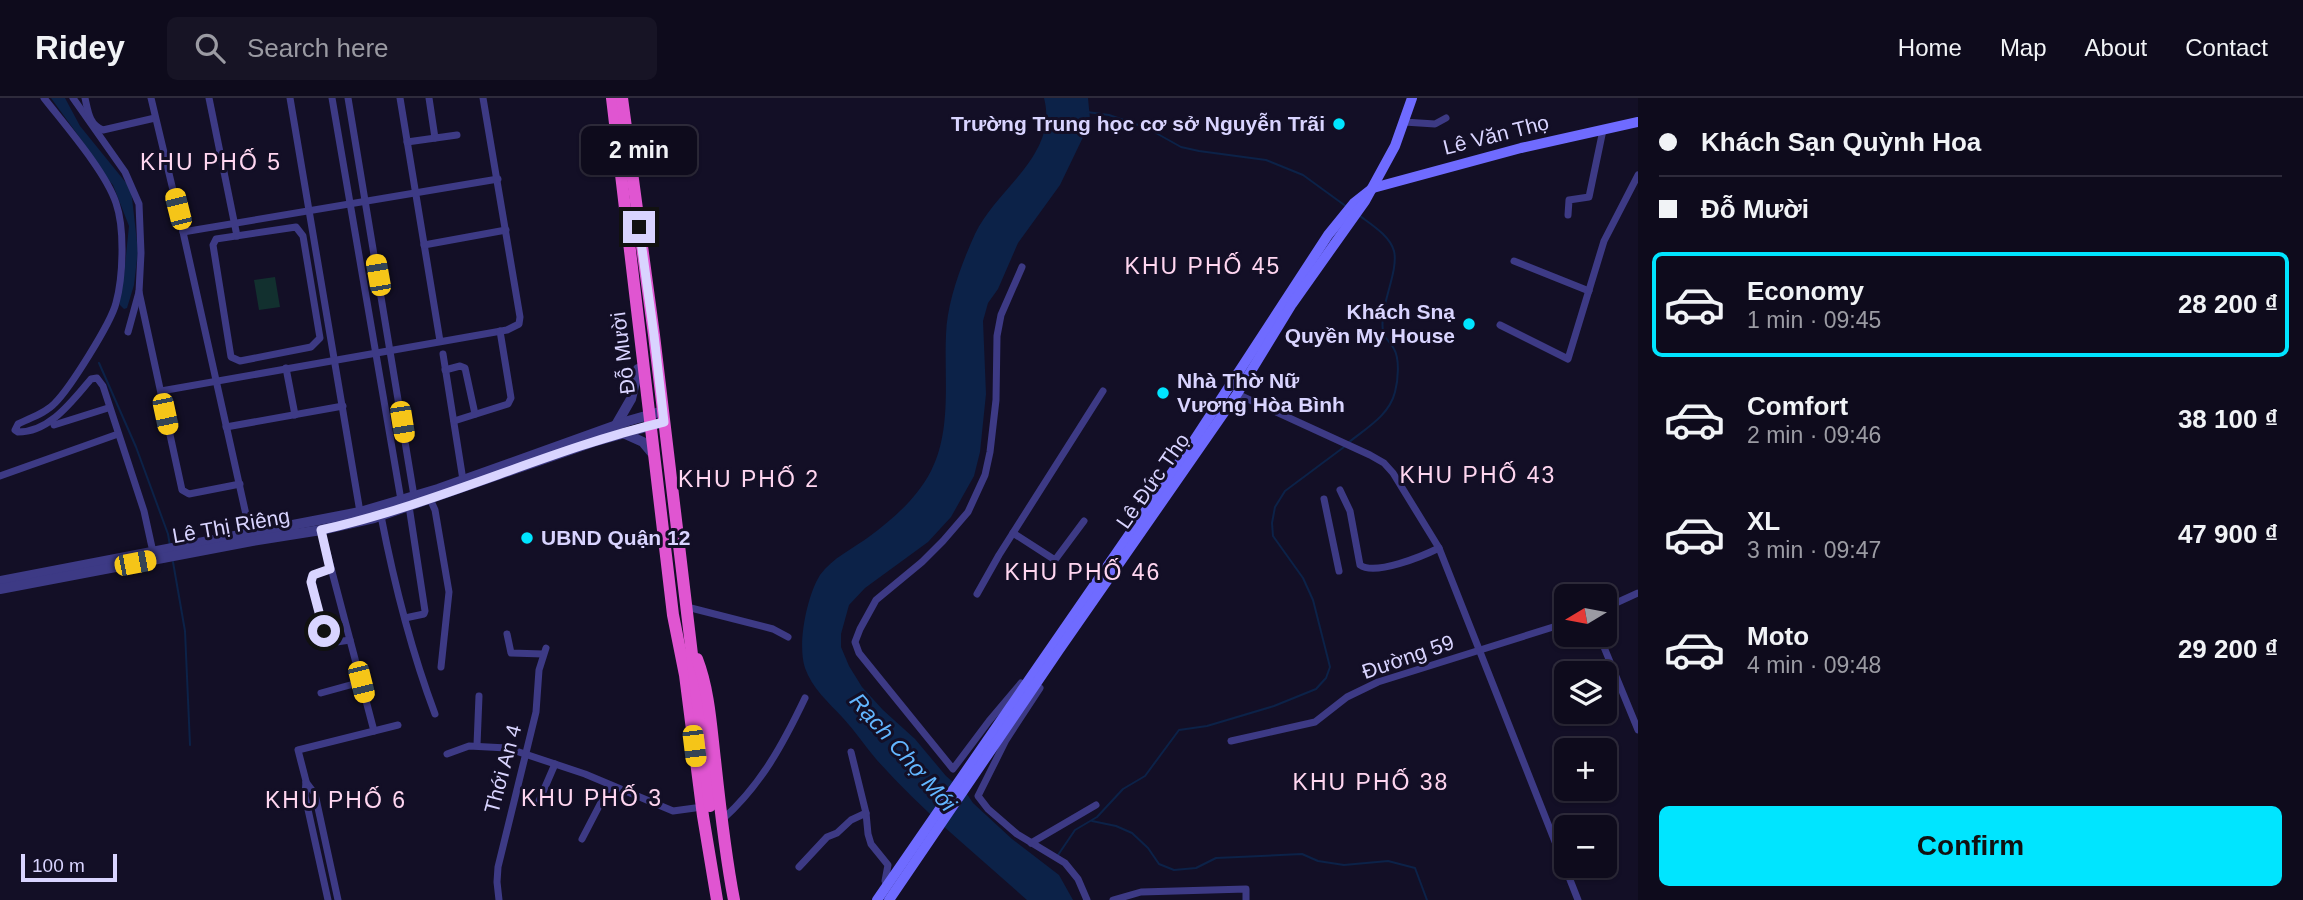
<!DOCTYPE html>
<html lang="en">
<head>
<meta charset="utf-8">
<style>
	body { margin:0; font-family:Arial,sans-serif; background:#171425; color:#f1f3f6; height:100vh; display:flex; flex-direction:column; font-size:26px; white-space:nowrap }
	* { box-sizing:border-box; margin:0 }
	p { font-size:23px; color:#9b9ba3 }
	.icon { flex:none; width:38px; height:38px; fill:none; stroke:currentColor; stroke-width:2; stroke-linecap:round; stroke-linejoin:round }
	.map { position:relative; flex:1; overflow:hidden }
	.side { display:flex; flex-direction:column; background:#0e0b1c; width:665px }
	.side>* { flex:none }
	.top-card { display:grid; align-content:center; height:154px; padding:0 21px; background:#0e0b1c }
	.needle { width:46px; rotate:260deg }
	.controls { position:absolute; left:1554px; top:486px; display:grid; gap:14px }
	.controls a { display:grid; place-items:center; width:63px; height:63px; border-radius:10px; background:#0e0b1c; box-shadow:0 2px 5px #0004,0 0 0 2px #2e2b3b; font-size:35px }
	.scale { position:absolute; left:21px; bottom:18px; width:96px; box-sizing:border-box; padding-left:7px; border:4px solid #d9d4ff; border-top:0; font-size:19px; line-height:24px; white-space:nowrap; color:#d9d4ff; -webkit-text-stroke:5px #130f26; paint-order:stroke }
	.end { position:absolute; width:32px; height:32px; margin:-16px; border:9px solid #d9d4ff; background:#111; box-shadow:0 0 0 4px #111 }
	.from { border-radius:50% }
	.bubble { position:absolute; height:49px; border-radius:10px; background:#0e0b1c; box-shadow:0 2px 5px #0004,0 0 0 2px #2e2b3b; font-size:23px; font-weight:700; line-height:49px; text-align:center }
	.car { position:absolute; width:21px; height:42px; margin:-21px -10px; border-radius:9px; box-shadow:0 0 5px 2px #0007; background:linear-gradient(#f5c518 24%,#345 0 40%,#f5c518 0 76%,#345 0 86%,#f5c518 0) }
	.top-card b { display:flex; align-items:center; gap:24px; height:66px; font-size:26px }
	.top-card b+b { border-top:2px solid #2e2b3b }
	.top-card i { width:18px; height:18px; background:#f1f3f6 }
	ul { padding:0; list-style:none }
	li { display:flex; align-items:center; gap:21px; height:105px; margin:0 14px 10px; padding:0 7px; border:4px solid transparent; border-radius:10px }
	li div { flex:1 }
	li b { display:block; font-size:26px }
	li em { font-style:normal; font-weight:700 }
	li.current { border-color:#00e5ff }
	li>.icon { width:63px; height:63px; stroke-width:1.5 }
	.cta { display:flex; gap:14px; margin-top:auto; padding:14px 21px }
	.cta a { flex:1; height:80px; border-radius:10px; background:#00e5ff; color:#111; font-size:28px; font-weight:700; line-height:80px; text-align:center }
	header { display:flex; align-items:center; gap:42px; box-sizing:border-box; height:98px; padding:0 35px; background:#0e0b1c; border-bottom:2px solid #2e2b3b }
	header strong { font-size:33px }
	nav { display:flex; gap:38px; margin-inline-start:auto; font-size:24px }
	.search { width:490px; height:63px; background:#171425; display:flex; align-items:center; gap:18px; box-sizing:border-box; padding:0 24px; border-radius:10px; color:#9b9ba3; font-size:26px }
	main { display:flex; flex:1; min-height:0 }
	.map>svg:first-child { display:block }
</style>
</head>
<body>
<header>
<strong>Ridey</strong>
<div class="search"><svg class="icon" aria-label="search" viewBox="0 0 24 24"><circle cx="10" cy="10" r="6"/><path d="M15 15l6 6"/></svg>Search here</div>
<nav><a>Home</a><a>Map</a><a>About</a><a>Contact</a></nav>
</header>
<main>
<div class="map">
<svg width="1638" height="802" viewBox="0 0 1638 802">
	<rect width="100%" height="100%" fill="#130f26"/>
	<polygon fill="#12302f" points="275,179 280,209 259,212 254,182"/>
	<g fill="#0c2248">
		<polygon points="51,0 65,0 80,28 131,91 138,153 134,187 127,210 124,211 120,207 119,194 124,177 129,128 113,87 99,71 83,44"/>
		<path d="M1044 0H1088L1090 21 1086 33 1060 87 1018 145 998 191 988 205 983 223 986 296 980 354 974 378 951 419 928 444 865 490 849 507 841 536V549L849 568 862 589 883 612 915 641 946 678 967 696 973 705 1012 741 1059 777 1073 802H1027C976 756 922 713 876 661 865 648 855 633 843 620 829 605 812 590 805 570 797 546 807 498 820 477 832 460 854 450 870 438 894 420 917 400 931 373 952 332 944 281 946 237 947 204 961 167 975 136 996 91 1059 57 1044 0Z"/>
	</g>
	<g fill="none" stroke-linecap="round" stroke-linejoin="round">
		<g stroke="#0c2248" stroke-width="2">
			<polyline points="1087,14 1109,17 1147,30 1181,49 1199,53 1266,62 1303,77 1347,109"/>
			<polyline points="99,265 136,349 168,436 170,448"/>
			<path d="M1348 345C1366 330 1389 318 1395 294 1398 283 1400 261 1394 251 1391 244 1384 241 1383 233 1379 208 1399 174 1394 153 1390 138 1372 127 1360 118"/>
			<polyline points="173,464 185,533 190,647"/>
			<polyline points="1092,723 1116,728 1132,735 1148,750 1159,766 1174,772 1196,770 1216,760 1302,756 1318,763 1344,767 1388,763 1415,770 1427,802"/>
			<polyline points="1058,757 1075,732 1097,719 1123,691 1145,678 1179,632 1207,628 1274,608 1316,591 1326,580 1330,569 1313,502 1303,480 1273,438 1272,425 1275,409 1285,393 1344,349"/>
		</g>
		<g stroke="#3d3a85" stroke-width="7">
			<path d="M44 0C65 27 106 74 116 105 125 131 123 179 116 205 111 225 70 290 55 305 46 315 30 320 18 326L15 332 18 334C50 334 72 303 91 281L97 280 103 288 144 413 153 454"/>
			<polyline points="73,0 125,74 139,106 141,155 139,194 128,234"/>
			<path d="M85 0C88 13 89 27 103 32L155 20"/>
			<polyline points="151,0 183,134 251,439"/>
			<polyline points="209,0 237,138"/>
			<polyline points="290,0 360,414"/>
			<polyline points="332,0 401,402"/>
			<polyline points="348,0 414,398"/>
			<polyline points="400,0 440,243"/>
			<polyline points="429,0 435,40"/>
			<polyline points="1404,24 1435,26 1446,20"/>
			<polyline points="407,44 457,37"/>
			<polyline points="1568,117 1569,102 1589,99 1603,32"/>
			<polygon points="296,129 303,138 320,240 311,249 240,263 231,259 213,147 216,141"/>
			<polyline points="183,134 498,81"/>
			<polyline points="424,147 506,132"/>
			<polyline points="1514,163 1589,193"/>
			<polyline points="139,194 182,392 189,396 240,386"/>
			<polyline points="1500,227 1568,261 1604,143 1638,77"/>
			<polyline points="443,256 463,382"/>
			<polyline points="286,270 295,317"/>
			<polyline points="445,272 460,268 465,270 475,316"/>
			<polyline points="161,293 507,232 519,226 520,219 483,0"/>
			<polyline points="1237,296 1370,357 1384,365 1393,375 1439,450 1578,802"/>
			<polyline points="454,323 508,306 511,300 500,233"/>
			<polyline points="54,327 108,310"/>
			<polyline points="226,329 343,308"/>
			<polyline points="0,378 118,336"/>
			<path d="M1340 392 1350 413 1360 467C1375 478 1423 458 1439 450"/>
			<polyline points="430,401 435,412 449,494 441,569"/>
			<polyline points="1324,401 1339,473"/>
			<path d="M381 418C394 485 411 552 435 616"/>
			<polyline points="321,432 374,633"/>
			<polyline points="1013,435 1055,462 1084,423"/>
			<polyline points="330,471 316,476 311,480 324,533 330,545 350,542"/>
			<polyline points="977,496 999,457 1103,293"/>
			<polyline points="687,509 773,531 788,539"/>
			<polyline points="1605,510 1638,495"/>
			<polyline points="405,520 424,516 425,513 409,408"/>
			<polyline points="507,536 511,555 543,556"/>
			<polyline points="1599,537 1638,632"/>
			<polyline points="1021,585 989,623 953,671 859,555 855,544 860,531 876,502 922,464 943,443 968,414 985,377 990,354 996,302 997,238 1001,217 1022,169"/>
			<polyline points="1040,590 1006,642 978,698 988,711 1017,736 1065,765 1078,781 1087,802"/>
			<polyline points="321,595 361,584"/>
			<polyline points="1231,643 1315,624 1347,599 1378,584 1566,525"/>
			<polyline points="477,647 479,598"/>
			<polyline points="851,654 866,715 868,736 871,746 888,767 885,783 887,788"/>
			<polyline points="447,656 469,648 507,650 585,676 673,713 695,710"/>
			<polyline points="306,684 315,696 338,802"/>
			<polyline points="539,703 555,666"/>
			<path d="M723 721C761 687 783 646 805 600"/>
			<polyline points="582,741 610,687"/>
			<polyline points="1031,745 1096,707"/>
			<polyline points="799,769 827,739 837,735 851,722 866,715"/>
			<polyline points="328,802 305,698 306,683 298,652 398,627"/>
			<polyline points="499,802 497,784 498,769 536,614 539,572 546,550"/>
			<polyline points="1113,802 1141,794 1246,791 1246,802"/>
		</g>
		<g stroke="#3d3a85" stroke-width="10">
			<polyline points="616,327 631,301 638,271"/>
			<polyline points="623,335 643,344 653,356"/>
			<polyline points="0,483 360,414 438,391 628,323 663,313"/>
			<polyline points="0,491 252,443 321,432 374,420 593,344 664,324"/>
		</g>
		<g stroke="#6f6bff" stroke-width="10">
			<polyline points="877,802 1191,347 1328,137 1354,105 1373,90 1521,50 1638,24"/>
			<polyline points="889,802 1059,552 1237,296 1292,206 1365,103 1395,48 1412,0"/>
		</g>
		<g stroke="#e055d1" stroke-width="12">
			<polyline points="612,0 673,517 685,577 703,718 717,802"/>
			<polyline points="622,0 654,237 710,708"/>
			<path d="M697 561C709 592 711 628 715 662 720 709 725 756 734 802"/>
		</g>
	</g>
	<g fill="none" stroke-linecap="round" stroke-linejoin="round">
		<path stroke="#d9d4ff" stroke-width="9" d="M324 533 311 484 313 477 330 471 321 432C438 406 547 352 664 324L654 237 639 129"/>
	</g>
	<g fill="#00e5ff" stroke="#130f26" stroke-width="2.5">
		<circle cx="1339" cy="26" r="7"/>
		<circle cx="1469" cy="226" r="7"/>
		<circle cx="1163" cy="295" r="7"/>
		<circle cx="527" cy="440" r="7"/>
	</g>
	<g text-anchor="middle" stroke-width="6" stroke-linejoin="round" paint-order="stroke">
		<g font-size="21" font-weight="bold" fill="#d9d4ff" stroke="#130f26" text-anchor="end">
			<text x="1325" y="33">Trường Trung học cơ sở Nguyễn Trãi</text>
			<text x="1455" y="221">Khách Snạ<tspan x="1455" dy="24">Quyền My House</tspan></text>
			<text x="1177" y="290" text-anchor="start">Nhà Thờ Nữ<tspan x="1177" dy="24">Vương Hòa Bình</tspan></text>
			<text x="541" y="447" text-anchor="start">UBND Quận 12</text>
		</g>
		<g font-size="21" fill="#d9d4ff" stroke="#130f26">
			<text transform="translate(1496 37) rotate(-14)" y="7">Lê Văn Thọ</text>
			<text transform="translate(623 255) rotate(-97)" y="7">Đỗ Mười</text>
			<text transform="translate(1153 383) rotate(-55)" y="7">Lê Đức Thọ</text>
			<text transform="translate(231 428) rotate(-10)" y="7">Lê Thị Riêng</text>
			<text transform="translate(1408 559) rotate(-19)" y="7">Đường 59</text>
			<text transform="translate(503 671) rotate(-75)" y="7">Thới An 4</text>
		</g>
		<g font-size="23" letter-spacing="2" fill="#ffd6f0" stroke="#130f26">
			<text x="211" y="72">KHU PHỐ 5</text>
			<text x="1203" y="176">KHU PHỐ 45</text>
			<text x="1478" y="385">KHU PHỐ 43</text>
			<text x="749" y="389">KHU PHỐ 2</text>
			<text x="1083" y="482">KHU PHỐ 46</text>
			<text x="1371" y="692">KHU PHỐ 38</text>
			<text x="592" y="708">KHU PHỐ 3</text>
			<text x="336" y="710">KHU PHỐ 6</text>
		</g>
		<g font-size="23" font-style="italic" fill="#62b6ff" stroke="#130f26">
			<text transform="translate(903 654) rotate(49)" y="8">Rạch Chợ Mới</text>
		</g>
	</g>
</svg>
<div class="controls">
<a><svg class="needle" viewBox="-14 -14 28 28"><path d="M0-13l5 13h-10z" fill="#e53935"/><path d="M0 13l5-13h-10z" fill="#9b9ba3"/></svg></a>
<a><svg class="icon" aria-label="layers" viewBox="0 0 24 24"><path d="M12 4l9 5-9 5-9-5zM3 14l9 5 9-5"/></svg></a>
<a>+</a>
<a>−</a>
</div>
<div class="scale">100 m</div>
<i class="end from" style="left:324px;top:533px"></i>
<i class="end" style="left:639px;top:129px"></i>
<div class="bubble" style="left:581px;top:28px;width:116px">2 min</div>
<i class="car" style="left:178px;top:111px;rotate:346deg"></i>
<i class="car" style="left:378px;top:177px;rotate:350deg"></i>
<i class="car" style="left:165px;top:316px;rotate:168deg"></i>
<i class="car" style="left:402px;top:324px;rotate:171deg"></i>
<i class="car" style="left:135px;top:465px;rotate:79deg"></i>
<i class="car" style="left:361px;top:584px;rotate:166deg"></i>
<i class="car" style="left:694px;top:648px;rotate:173deg"></i>
</div>
<section class="side">
<div class="top-card">
<b><i class="from"></i>Khách Sạn Quỳnh Hoa</b>
<b><i></i>Đỗ Mười</b>
</div>
<ul>
<li class="current"><svg class="icon" aria-label="car" viewBox="0 0 24 24"><path d="M5 17H2v-5l4-1 3-4h7l3 4 3 1v5h-3M9 17h6M6 11h13"/><circle cx="7" cy="17" r="2"/><circle cx="17" cy="17" r="2"/></svg><div><b>Economy</b><p>1 min · 09:45</p></div><em>28 200 ₫</em></li>
<li><svg class="icon" aria-label="car" viewBox="0 0 24 24"><path d="M5 17H2v-5l4-1 3-4h7l3 4 3 1v5h-3M9 17h6M6 11h13"/><circle cx="7" cy="17" r="2"/><circle cx="17" cy="17" r="2"/></svg><div><b>Comfort</b><p>2 min · 09:46</p></div><em>38 100 ₫</em></li>
<li><svg class="icon" aria-label="car" viewBox="0 0 24 24"><path d="M5 17H2v-5l4-1 3-4h7l3 4 3 1v5h-3M9 17h6M6 11h13"/><circle cx="7" cy="17" r="2"/><circle cx="17" cy="17" r="2"/></svg><div><b>XL</b><p>3 min · 09:47</p></div><em>47 900 ₫</em></li>
<li><svg class="icon" aria-label="car" viewBox="0 0 24 24"><path d="M5 17H2v-5l4-1 3-4h7l3 4 3 1v5h-3M9 17h6M6 11h13"/><circle cx="7" cy="17" r="2"/><circle cx="17" cy="17" r="2"/></svg><div><b>Moto</b><p>4 min · 09:48</p></div><em>29 200 ₫</em></li>
</ul>
<div class="cta"><a>Confirm</a></div>
</section>
</main>
</body>
</html>
